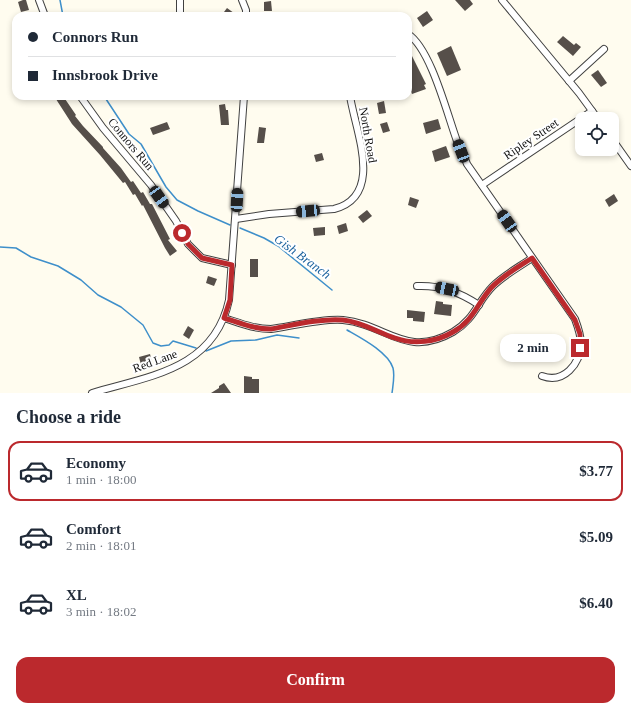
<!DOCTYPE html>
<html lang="en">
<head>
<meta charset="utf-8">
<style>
	body { margin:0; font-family:"Times New Roman",serif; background:#f6f6f7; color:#1f2937; height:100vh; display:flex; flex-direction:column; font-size:15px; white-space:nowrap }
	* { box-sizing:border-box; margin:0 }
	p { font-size:13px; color:#747a83 }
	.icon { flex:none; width:22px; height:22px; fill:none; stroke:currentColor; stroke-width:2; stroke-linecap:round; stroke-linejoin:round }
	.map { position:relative; height:393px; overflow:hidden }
	.panel { display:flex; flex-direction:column; background:#fff; flex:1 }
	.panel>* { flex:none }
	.banner { position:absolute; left:12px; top:12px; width:400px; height:88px; border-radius:12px; box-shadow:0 2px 6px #0003; display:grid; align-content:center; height:88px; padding:0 16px; background:#fff }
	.fabs { position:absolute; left:575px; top:112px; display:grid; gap:8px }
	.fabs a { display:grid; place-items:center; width:44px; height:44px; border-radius:8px; background:#fff; box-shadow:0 2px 6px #0003; font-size:20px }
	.end { position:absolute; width:18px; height:18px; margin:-9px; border:5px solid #bb292d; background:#fff; box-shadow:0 0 0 2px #fff }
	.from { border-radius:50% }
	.bubble { position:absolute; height:28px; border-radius:12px; background:#fff; box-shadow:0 2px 6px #0003; font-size:13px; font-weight:700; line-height:28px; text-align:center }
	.car { position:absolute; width:12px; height:24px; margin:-12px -6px; border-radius:5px; box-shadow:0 0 3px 1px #0007; background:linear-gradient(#222 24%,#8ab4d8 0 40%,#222 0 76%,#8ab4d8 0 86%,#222 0) }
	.banner b { display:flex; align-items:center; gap:14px; height:38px; font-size:15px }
	.banner b+b { border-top:1px solid #e0e1e3 }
	.banner i { width:10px; height:10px; background:#1f2937 }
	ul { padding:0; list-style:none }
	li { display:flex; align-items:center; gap:12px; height:60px; margin:0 8px 6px; padding:0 8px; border:2px solid transparent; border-radius:12px }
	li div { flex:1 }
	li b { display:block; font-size:15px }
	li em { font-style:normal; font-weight:700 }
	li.on { border-color:#bb292d }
	li>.icon { width:36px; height:36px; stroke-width:1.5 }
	h2 { padding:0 16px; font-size:18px; line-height:48px }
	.button { display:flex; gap:8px; margin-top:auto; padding:8px 16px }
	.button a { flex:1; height:46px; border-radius:12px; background:#bb292d; color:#fff; font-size:16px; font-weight:700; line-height:46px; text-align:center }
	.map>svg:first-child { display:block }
</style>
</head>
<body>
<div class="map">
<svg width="631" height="393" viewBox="0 0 631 393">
	<rect width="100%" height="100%" fill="#fffcef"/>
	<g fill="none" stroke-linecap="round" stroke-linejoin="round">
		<g stroke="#3e8fca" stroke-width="1.5">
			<polyline points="60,0 63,16"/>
			<polyline points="104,96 129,134 141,144 166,187 177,200 198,211 230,225"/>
			<polyline points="240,228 264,238 278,246 332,290"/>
			<polyline points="0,247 16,248 31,257 58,266 81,280 98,295 121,307 143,325 153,343 161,346 169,345 173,341 196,348"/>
			<path d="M347 330C361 338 388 352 393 368 395 376 393 385 392 393"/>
			<polyline points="206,351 231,341 256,340 277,335 299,338"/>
		</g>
	</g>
	<g fill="#564f4a">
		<polygon points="23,0 26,0 29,10 21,12 18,2"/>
		<polygon points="455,0 470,0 473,4 465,11"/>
		<polygon points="271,1 272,11 264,11 264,2"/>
		<polygon points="227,8 238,16 221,16"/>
		<polygon points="427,11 433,20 423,27 417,18"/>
		<polygon points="563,36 574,45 576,43 581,47 573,56 557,42"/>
		<polygon points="451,46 461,70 447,76 437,53"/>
		<polygon points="408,48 426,84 424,85 426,89 412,94 408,83"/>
		<polygon points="598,70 607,83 601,87 591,75"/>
		<polygon points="54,96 63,96 76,115 75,116 83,126 103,147 103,148 121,168 131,182 133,181 141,193 143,192 150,204 152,204 170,239 168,240 177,251 170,256 165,248 143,205 142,206 135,194 133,195 125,182 123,183 100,155 72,124"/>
		<polygon points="384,101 386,113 379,114 377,103"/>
		<polygon points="225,104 226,110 228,110 229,125 221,125 219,105"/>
		<polygon points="438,119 441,129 426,134 423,123"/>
		<polygon points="167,122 170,129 153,135 150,128"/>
		<polygon points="387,122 390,131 383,133 380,124"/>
		<polygon points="259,127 266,128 264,143 257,143"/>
		<polygon points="446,146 450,157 435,162 432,151"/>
		<polygon points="322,153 324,160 316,162 314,155"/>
		<polygon points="614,194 618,201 609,207 605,200"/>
		<polygon points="410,197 419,200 416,208 408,205"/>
		<polygon points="367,210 372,216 363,223 358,217"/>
		<polygon points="346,223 348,231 339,234 337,226"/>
		<polygon points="325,227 325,235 314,236 313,228"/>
		<rect x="250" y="259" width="8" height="18"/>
		<polygon points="208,276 217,279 214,286 206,283"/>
		<polygon points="436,301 443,302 443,304 452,305 451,316 434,314"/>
		<polygon points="407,310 425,312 424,322 413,321 413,318 407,318"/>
		<polygon points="188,326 194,330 189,339 183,335"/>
		<polygon points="150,354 152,362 141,365 139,357"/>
		<polygon points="244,376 252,377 252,379 259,379 259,393 244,393"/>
		<polygon points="224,383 231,393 211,393 219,388 219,386"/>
	</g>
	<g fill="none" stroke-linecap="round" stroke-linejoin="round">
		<defs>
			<g id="street">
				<polyline points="39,0 45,16"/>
				<polyline points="180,0 180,16"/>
				<polyline points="242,0 246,10 246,16"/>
				<polyline points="502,0 579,93 598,119"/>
				<path d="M408 34C431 49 447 114 457 141 460 149 464 156 467 164L575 319C578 327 581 335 581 344 580 364 564 384 542 376"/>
				<polyline points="569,81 604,49"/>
				<polyline points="80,96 103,128 151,185 176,221 188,244 202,258 232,265"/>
				<polyline points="612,139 631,166"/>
				<polyline points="482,185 592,111"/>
				<path d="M236 219 269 214 334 209C385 196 355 130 350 96"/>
				<path d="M417 286C441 285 459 292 479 305"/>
				<path d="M224 318C240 323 254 329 271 329 292 326 324 318 343 320 386 324 406 359 453 332 475 319 477 302 493 286 504 275 519 267 532 258"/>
				<path d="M92 393C148 376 214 370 229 300L244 96"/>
			</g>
		</defs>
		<use href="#street" stroke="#414141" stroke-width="8"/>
		<use href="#street" stroke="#fff" stroke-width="6"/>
	</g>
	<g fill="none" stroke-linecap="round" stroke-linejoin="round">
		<path stroke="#bb292d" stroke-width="5" d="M182 233 188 244 202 258 232 265 230 300 224 318C240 323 254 329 271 329 293 325 322 318 343 320 362 322 377 332 395 338 414 345 436 342 453 332 473 321 477 304 491 288 502 276 518 267 532 258L575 320 580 334V348"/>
	</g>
	<g text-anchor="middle" stroke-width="4" stroke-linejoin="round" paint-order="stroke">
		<g font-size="12" fill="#0e0e0e" stroke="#fff">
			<text transform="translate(368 135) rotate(80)" y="4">North Road</text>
			<text transform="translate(531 139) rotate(-34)" y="4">Ripley Street</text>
			<text transform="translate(131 144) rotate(50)" y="4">Connors Run</text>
			<text transform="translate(155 361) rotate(-20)" y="4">Red Lane</text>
		</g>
		<g font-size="13" font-style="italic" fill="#1a619d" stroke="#fff">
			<text transform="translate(303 256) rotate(36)" y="5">Gish Branch</text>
		</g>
	</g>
</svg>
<div class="fabs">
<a><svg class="icon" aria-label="locate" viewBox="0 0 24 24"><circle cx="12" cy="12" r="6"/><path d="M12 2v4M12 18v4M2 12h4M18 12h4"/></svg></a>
</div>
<i class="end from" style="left:182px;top:233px"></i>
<i class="end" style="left:580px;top:348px"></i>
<div class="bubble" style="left:500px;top:334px;width:66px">2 min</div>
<i class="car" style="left:461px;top:151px;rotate:339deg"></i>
<i class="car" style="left:159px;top:197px;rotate:145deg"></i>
<i class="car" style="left:237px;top:200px;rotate:3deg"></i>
<i class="car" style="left:308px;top:211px;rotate:265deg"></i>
<i class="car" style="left:507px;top:221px;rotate:325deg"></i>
<i class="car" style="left:447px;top:289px;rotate:282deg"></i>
<div class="banner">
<b><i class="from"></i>Connors Run</b>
<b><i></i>Innsbrook Drive</b>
</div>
</div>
<section class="panel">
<h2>Choose a ride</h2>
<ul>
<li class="on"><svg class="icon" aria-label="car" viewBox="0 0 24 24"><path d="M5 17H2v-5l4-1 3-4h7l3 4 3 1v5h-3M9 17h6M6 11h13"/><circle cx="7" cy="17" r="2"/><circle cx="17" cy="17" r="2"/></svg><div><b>Economy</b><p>1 min · 18:00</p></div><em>$3.77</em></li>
<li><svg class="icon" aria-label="car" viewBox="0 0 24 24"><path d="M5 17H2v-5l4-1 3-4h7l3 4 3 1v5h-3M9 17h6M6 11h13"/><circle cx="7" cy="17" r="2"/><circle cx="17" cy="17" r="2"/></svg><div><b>Comfort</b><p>2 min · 18:01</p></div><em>$5.09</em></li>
<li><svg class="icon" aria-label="car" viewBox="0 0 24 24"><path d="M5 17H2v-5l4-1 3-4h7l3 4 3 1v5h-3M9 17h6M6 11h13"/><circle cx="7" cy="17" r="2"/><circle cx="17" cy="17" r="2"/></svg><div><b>XL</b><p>3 min · 18:02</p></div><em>$6.40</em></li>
</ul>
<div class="button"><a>Confirm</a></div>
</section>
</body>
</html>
